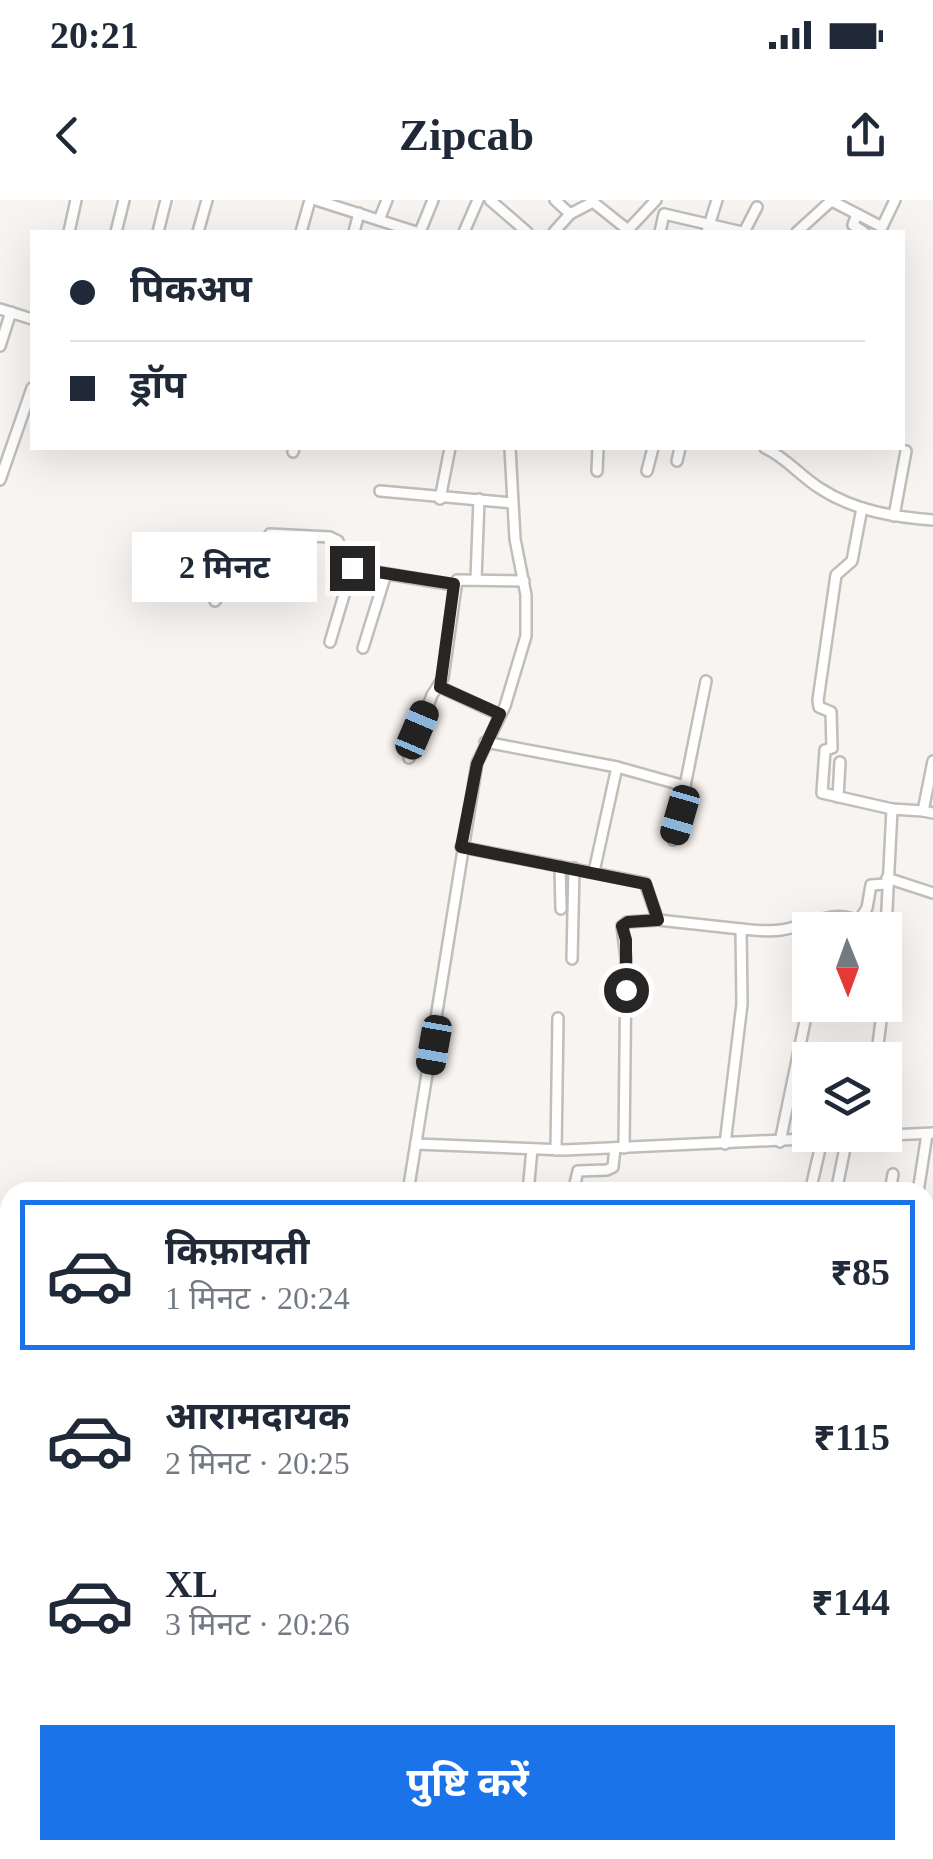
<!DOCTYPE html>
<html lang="hi">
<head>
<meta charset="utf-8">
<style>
	body { margin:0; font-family:"Times New Roman","Noto Sans Devanagari",serif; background:#f6f6f7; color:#1f2937; height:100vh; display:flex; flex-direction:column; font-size:38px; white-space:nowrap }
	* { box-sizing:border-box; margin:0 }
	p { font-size:32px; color:#747a83 }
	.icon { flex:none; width:55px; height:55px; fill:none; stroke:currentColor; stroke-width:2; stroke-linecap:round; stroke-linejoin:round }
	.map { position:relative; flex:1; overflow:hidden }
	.drawer { position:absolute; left:0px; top:982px; width:935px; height:678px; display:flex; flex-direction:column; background:#fff; border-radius:30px 30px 0 0; box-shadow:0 10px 40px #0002 }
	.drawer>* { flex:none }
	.hud { position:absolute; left:30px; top:30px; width:875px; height:220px; border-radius:0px; box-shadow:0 10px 40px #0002; display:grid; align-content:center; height:220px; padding:0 40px; background:#fff }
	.needle { width:65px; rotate:179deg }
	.buttons { position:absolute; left:792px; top:712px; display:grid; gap:20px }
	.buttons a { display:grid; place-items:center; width:110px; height:110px; border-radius:0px; background:#fff; box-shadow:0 10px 40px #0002; font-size:50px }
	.end { position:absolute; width:45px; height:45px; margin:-22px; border:12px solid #282625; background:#fff; box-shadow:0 0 0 5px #fff }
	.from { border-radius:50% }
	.bubble { position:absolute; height:70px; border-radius:0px; background:#fff; box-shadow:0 10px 40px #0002; font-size:32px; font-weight:700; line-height:70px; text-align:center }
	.car { position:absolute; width:30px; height:60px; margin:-30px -15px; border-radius:12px; box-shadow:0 0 8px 2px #0007; background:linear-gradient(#222 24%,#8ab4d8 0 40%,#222 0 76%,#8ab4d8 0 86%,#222 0) }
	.hud b { display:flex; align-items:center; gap:35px; height:95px; font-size:38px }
	.hud b+b { border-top:2px solid #e0e1e3 }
	.hud i { width:25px; height:25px; background:#1f2937 }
	ul { padding:18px 0 0; list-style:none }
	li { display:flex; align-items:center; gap:30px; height:150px; margin:0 20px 15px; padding:0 20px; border:5px solid transparent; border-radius:0px }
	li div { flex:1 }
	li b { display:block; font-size:38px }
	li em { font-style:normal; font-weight:700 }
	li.active { border-color:#1a73e8 }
	li>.icon { width:90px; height:90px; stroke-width:1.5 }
	.button { display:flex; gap:20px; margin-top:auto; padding:20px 40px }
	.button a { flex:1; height:115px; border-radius:0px; background:#1a73e8; color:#fff; font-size:40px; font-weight:700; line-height:115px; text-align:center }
	.status { display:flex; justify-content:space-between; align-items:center; height:70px; padding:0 50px; background:#fff; direction:ltr }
	.status svg { height:28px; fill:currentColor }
	header { display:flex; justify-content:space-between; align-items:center; height:130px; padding:0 40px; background:#fff; font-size:45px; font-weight:700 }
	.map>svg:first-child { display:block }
</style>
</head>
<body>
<div class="status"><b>20:21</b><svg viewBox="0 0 49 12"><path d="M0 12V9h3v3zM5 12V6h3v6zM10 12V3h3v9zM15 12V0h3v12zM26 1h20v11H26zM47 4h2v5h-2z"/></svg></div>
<header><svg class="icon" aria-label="back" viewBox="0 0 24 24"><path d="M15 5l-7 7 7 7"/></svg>Zipcab<svg class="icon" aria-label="share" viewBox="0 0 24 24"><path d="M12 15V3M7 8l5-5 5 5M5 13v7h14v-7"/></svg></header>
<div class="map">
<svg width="933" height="1659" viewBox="0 0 933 1659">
	<rect width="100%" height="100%" fill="#f8f4f1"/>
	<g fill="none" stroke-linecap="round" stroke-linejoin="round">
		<defs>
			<g id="minor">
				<polyline points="316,0 416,32"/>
				<polyline points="490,0 527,32"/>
				<polyline points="555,0 570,14 593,2 628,30"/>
				<polyline points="830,0 882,27 895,0"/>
				<polyline points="857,14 853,25 864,32"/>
				<polyline points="379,20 387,0"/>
				<polyline points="69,32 76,0"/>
				<polyline points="116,32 124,0"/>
				<polyline points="158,32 166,0"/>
				<polyline points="198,32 207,0"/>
				<polyline points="301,32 310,0"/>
				<polyline points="354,32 359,13"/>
				<polyline points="420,32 433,0"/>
				<polyline points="464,32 478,0"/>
				<polyline points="554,32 570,14"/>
				<polyline points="626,32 656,0"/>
				<polyline points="660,32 664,14 742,32"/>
				<polyline points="707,32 717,0"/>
				<polyline points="744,32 757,7"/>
				<polyline points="797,32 831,1"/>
				<polyline points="0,109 32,119"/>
				<polyline points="0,146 11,112"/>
				<path d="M765 248C787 258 801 277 821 289 855 311 894 317 933 320"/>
				<polyline points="293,252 294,248"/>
				<polyline points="677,261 680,248"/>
				<polyline points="597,271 598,248"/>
				<polyline points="647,271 653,248"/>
				<polyline points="0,280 32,188"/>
				<polyline points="380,291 512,303"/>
				<polyline points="440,299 450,248"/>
				<polyline points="862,308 852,361 836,375 818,500 819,507 831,512 832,548 825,550 822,593 892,609 885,749"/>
				<polyline points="894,316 906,251"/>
				<polyline points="476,380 479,299"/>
				<polyline points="215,401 225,385 250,368 270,334 330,337 338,341 344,364 352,368"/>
				<polyline points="330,442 352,368 454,385"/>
				<polyline points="363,448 386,374"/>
				<polyline points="440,487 500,515"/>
				<polyline points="485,542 617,567 685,586 706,481"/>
				<polyline points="409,558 432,495 443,478 457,380 524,381"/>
				<polyline points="933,561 923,611 933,613"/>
				<polyline points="838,597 840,562"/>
				<polyline points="892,609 923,611"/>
				<polyline points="673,640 685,586"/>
				<polyline points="461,647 645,683 658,720 741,729 742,804 725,944"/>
				<polyline points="560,666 561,709"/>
				<polyline points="595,667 617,567"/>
				<polyline points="887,678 933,693"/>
				<path d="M741 729C754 730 769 732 781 730 804 727 837 707 858 722L867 708 871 685 886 684"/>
				<polyline points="572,759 574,668"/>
				<polyline points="876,860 883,805"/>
				<polyline points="780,942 808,807 810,776"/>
				<polyline points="416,944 565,950 933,933"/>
				<polyline points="624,948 626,759 622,726 627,722 658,720"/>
				<polyline points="556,950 558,818"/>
				<polyline points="408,992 477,563 505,506 526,436 526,395 515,339 510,248"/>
				<polyline points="528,992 532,949"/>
				<polyline points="573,992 578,971 607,970 613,967 615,948"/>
				<polyline points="810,992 822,940"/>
				<polyline points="836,992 847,938"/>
				<polyline points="890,992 893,974"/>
				<polyline points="918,992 927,934"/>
				<polyline points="0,1388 10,1387"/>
				<polyline points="334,1650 336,1659"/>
				<polyline points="429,1650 429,1659"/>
				<polyline points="471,1650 472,1659"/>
				<polyline points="502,1650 503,1659"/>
				<polyline points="584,1650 585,1659"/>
				<polyline points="751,1650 751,1659"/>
				<polyline points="723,1659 723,1650"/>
			</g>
		</defs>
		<use href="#minor" stroke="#c1beba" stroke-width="14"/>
		<use href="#minor" stroke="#fff" stroke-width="9"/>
	</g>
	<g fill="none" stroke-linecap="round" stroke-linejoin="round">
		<polyline stroke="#282625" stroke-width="12" points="352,368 454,384 440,487 500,514 477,564 461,647 646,684 658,720 628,722 622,726 626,740 626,790"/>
	</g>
</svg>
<div class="buttons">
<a><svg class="needle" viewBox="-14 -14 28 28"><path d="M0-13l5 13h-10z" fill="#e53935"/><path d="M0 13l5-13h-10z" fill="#747a83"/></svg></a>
<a><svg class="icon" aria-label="layers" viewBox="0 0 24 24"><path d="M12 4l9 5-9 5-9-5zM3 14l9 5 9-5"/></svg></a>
</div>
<i class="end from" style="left:626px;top:790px"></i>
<i class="end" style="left:352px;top:368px"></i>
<div class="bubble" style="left:132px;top:332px;width:185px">2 मिनट</div>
<i class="car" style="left:417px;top:530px;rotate:23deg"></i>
<i class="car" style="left:680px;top:615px;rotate:196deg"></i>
<i class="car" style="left:434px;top:845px;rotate:190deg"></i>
<div class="hud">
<b><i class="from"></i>पिकअप</b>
<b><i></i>ड्रॉप</b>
</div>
<section class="drawer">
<ul>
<li class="active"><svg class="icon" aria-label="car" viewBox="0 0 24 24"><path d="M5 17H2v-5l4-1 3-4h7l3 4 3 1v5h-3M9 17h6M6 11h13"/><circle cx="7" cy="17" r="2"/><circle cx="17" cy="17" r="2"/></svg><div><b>किफ़ायती</b><p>1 मिनट · 20:24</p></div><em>₹85</em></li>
<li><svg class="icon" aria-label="car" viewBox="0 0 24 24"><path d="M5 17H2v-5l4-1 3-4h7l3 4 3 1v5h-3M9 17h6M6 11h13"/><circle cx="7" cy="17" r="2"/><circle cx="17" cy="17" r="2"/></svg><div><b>आरामदायक</b><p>2 मिनट · 20:25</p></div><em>₹115</em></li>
<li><svg class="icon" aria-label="car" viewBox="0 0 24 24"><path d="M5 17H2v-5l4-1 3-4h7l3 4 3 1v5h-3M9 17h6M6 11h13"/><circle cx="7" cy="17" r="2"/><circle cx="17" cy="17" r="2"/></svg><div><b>XL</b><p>3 मिनट · 20:26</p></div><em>₹144</em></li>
</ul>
<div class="button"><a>पुष्टि करें</a></div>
</section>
</div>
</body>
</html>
